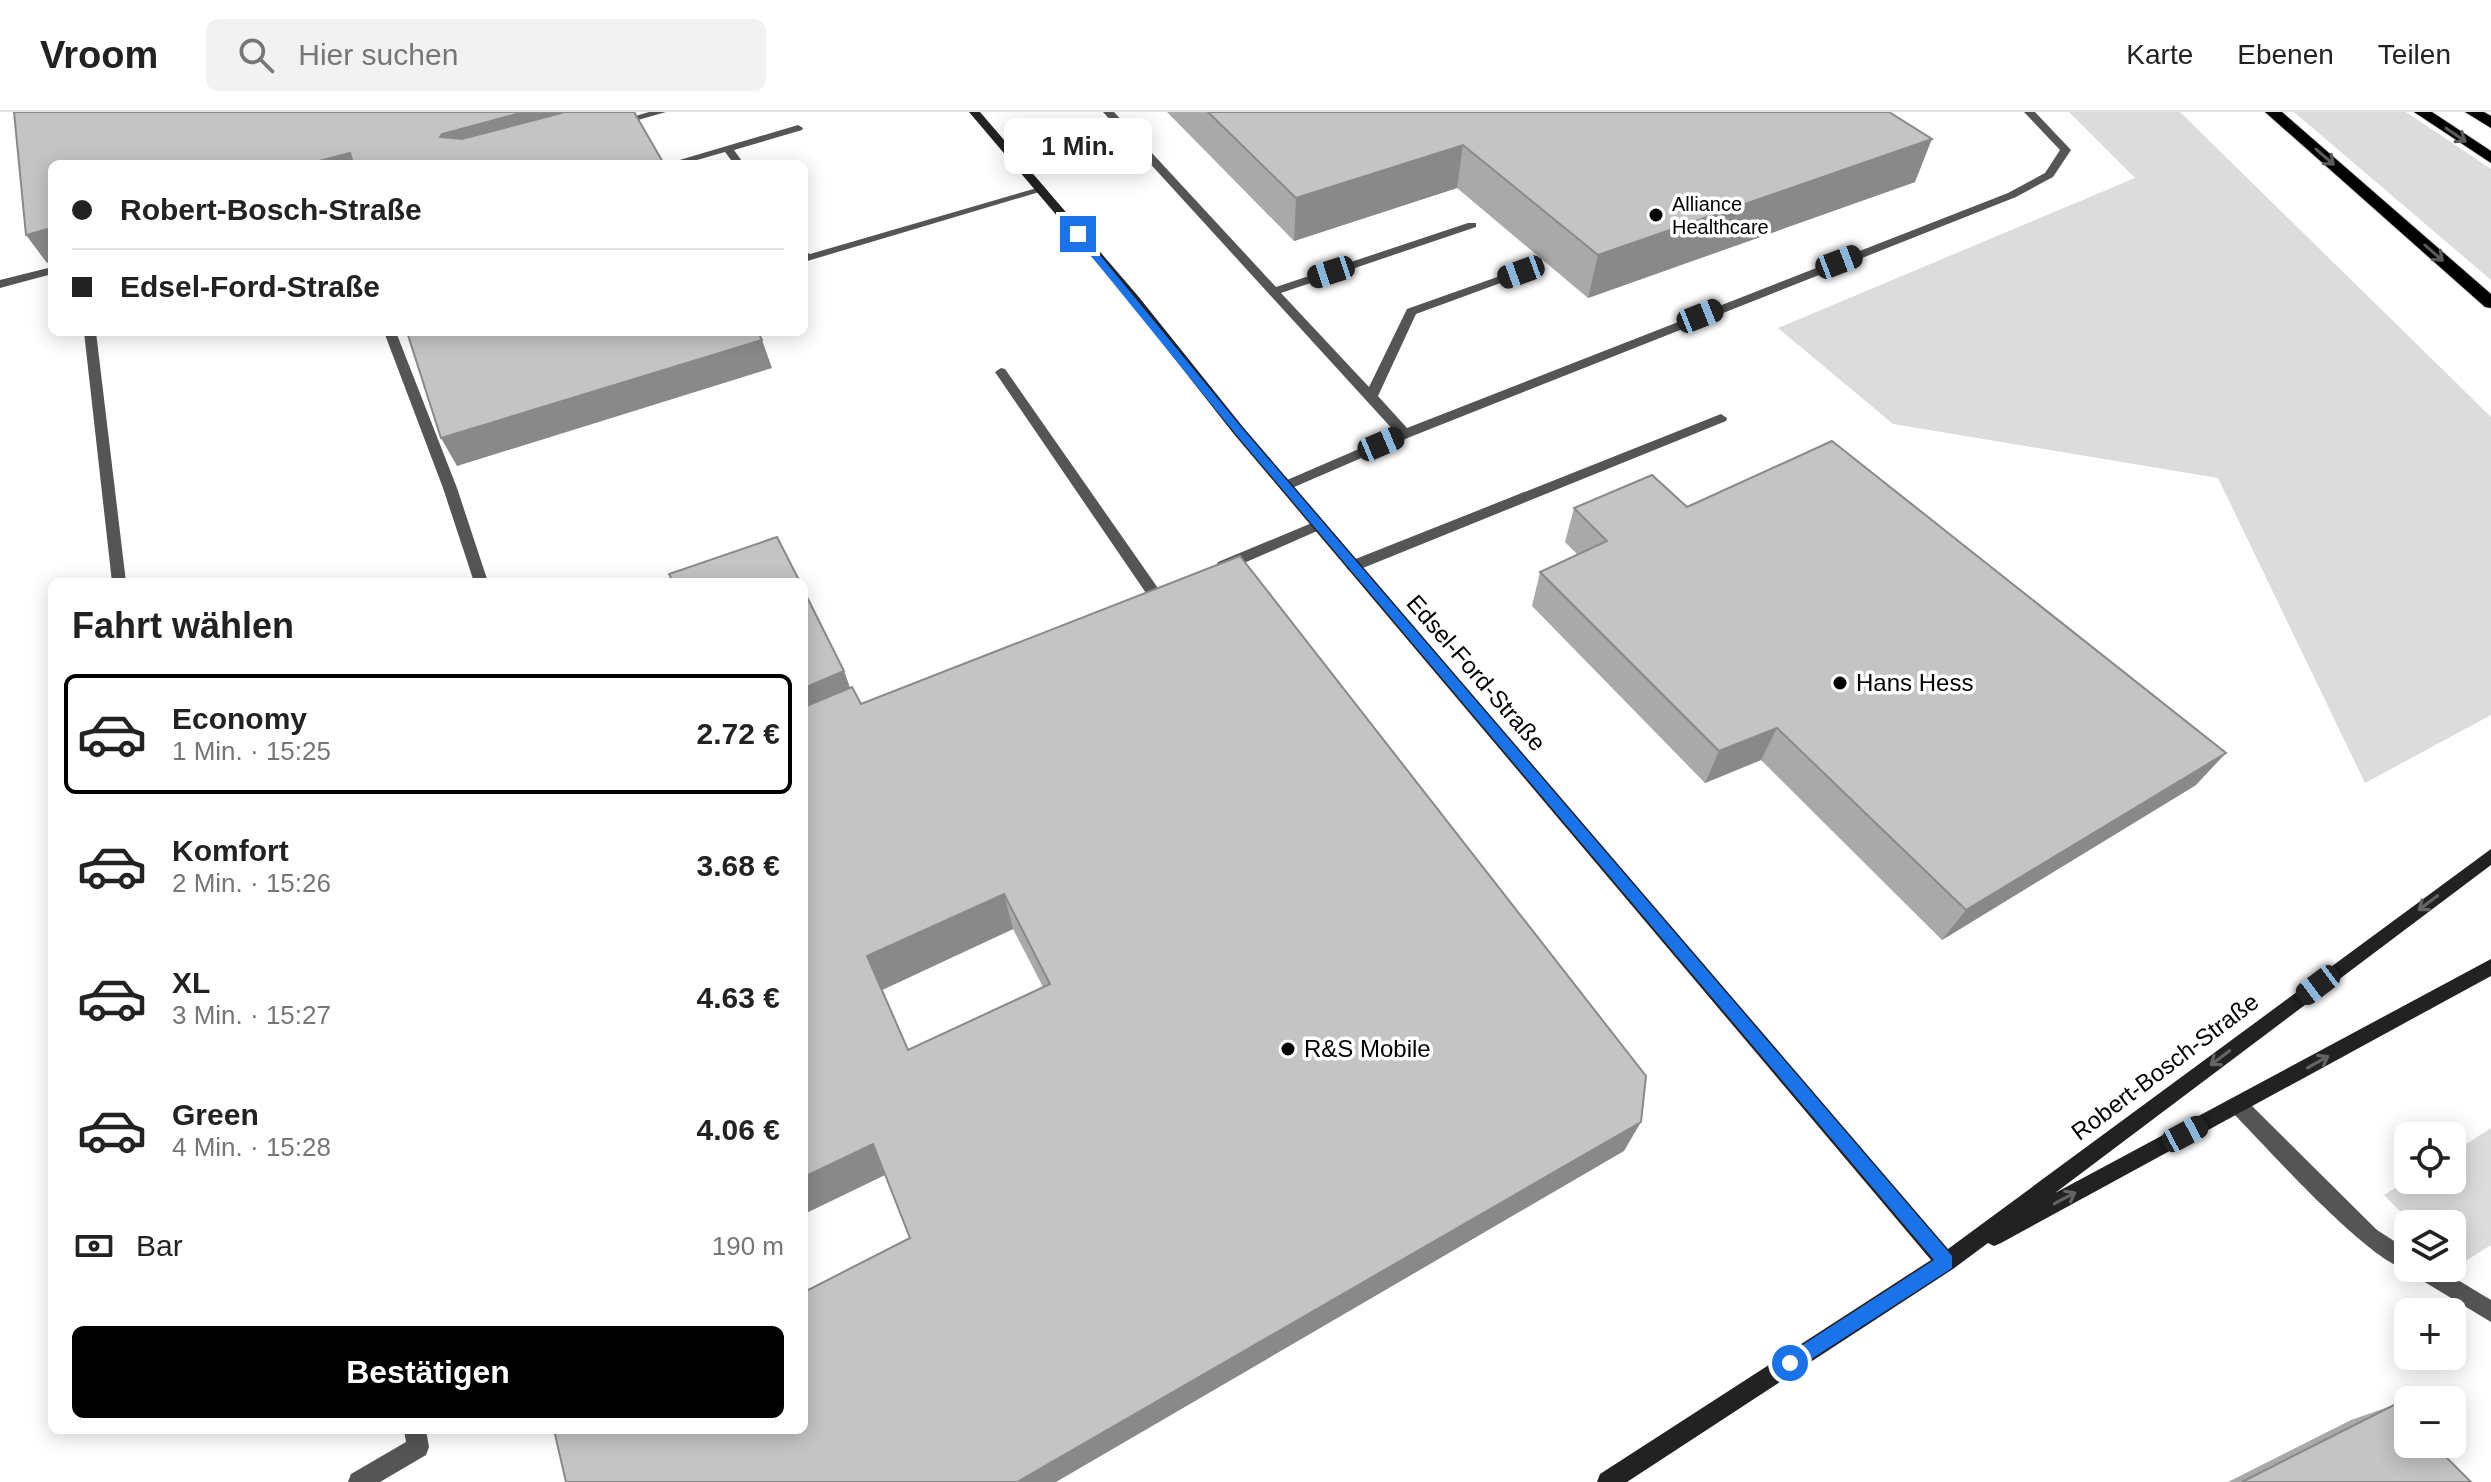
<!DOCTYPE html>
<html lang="de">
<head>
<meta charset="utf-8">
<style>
	body { margin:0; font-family:Arial,sans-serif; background:#f2f2f2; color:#222; height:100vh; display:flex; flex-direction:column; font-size:30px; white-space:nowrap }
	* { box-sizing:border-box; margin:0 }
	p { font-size:26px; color:#767676 }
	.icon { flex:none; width:44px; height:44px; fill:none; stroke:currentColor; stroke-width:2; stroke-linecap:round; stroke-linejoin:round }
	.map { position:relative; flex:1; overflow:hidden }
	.panel { position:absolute; left:48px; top:466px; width:760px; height:856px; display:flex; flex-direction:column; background:#fff; border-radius:12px; box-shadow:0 4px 20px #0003 }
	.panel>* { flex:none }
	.hud { position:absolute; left:48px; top:48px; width:760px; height:176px; border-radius:12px; box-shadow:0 4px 20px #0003; display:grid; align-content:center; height:176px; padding:0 24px; background:#fff }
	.tools { position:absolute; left:2394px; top:1010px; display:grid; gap:16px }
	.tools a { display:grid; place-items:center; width:72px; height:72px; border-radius:12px; background:#fff; box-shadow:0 4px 20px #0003; font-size:40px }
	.end { position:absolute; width:36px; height:36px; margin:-18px; border:10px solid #1a73e8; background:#fff; box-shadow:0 0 0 4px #fff }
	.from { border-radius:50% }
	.bubble { position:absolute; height:56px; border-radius:12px; background:#fff; box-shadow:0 4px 20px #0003; font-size:26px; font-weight:800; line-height:56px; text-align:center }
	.car { position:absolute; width:24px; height:48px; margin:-24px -12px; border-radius:10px; box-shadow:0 0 6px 2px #0007; background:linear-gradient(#222 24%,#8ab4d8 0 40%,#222 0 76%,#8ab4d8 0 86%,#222 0) }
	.hud b { display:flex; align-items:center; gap:28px; height:76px; font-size:30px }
	.hud b+b { border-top:2px solid #e0e0e0 }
	.hud i { width:20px; height:20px; background:#222 }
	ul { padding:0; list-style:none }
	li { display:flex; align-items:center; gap:24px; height:120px; margin:0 16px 12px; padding:0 8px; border:4px solid transparent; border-radius:12px }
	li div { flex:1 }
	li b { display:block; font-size:30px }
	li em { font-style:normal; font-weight:800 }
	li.on { border-color:#000 }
	li>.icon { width:72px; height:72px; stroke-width:1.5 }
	h2 { padding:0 24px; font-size:36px; line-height:96px }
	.pay { display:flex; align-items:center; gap:20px; height:88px; padding:0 24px; font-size:30px }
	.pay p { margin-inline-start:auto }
	.action { display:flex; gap:16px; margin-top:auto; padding:16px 24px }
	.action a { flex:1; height:92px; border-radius:12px; background:#000; color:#fff; font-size:32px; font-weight:800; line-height:92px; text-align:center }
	header { display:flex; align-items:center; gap:48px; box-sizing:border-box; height:112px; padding:0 40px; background:#fff; border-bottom:2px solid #e0e0e0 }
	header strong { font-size:38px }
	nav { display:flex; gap:44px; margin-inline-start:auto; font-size:28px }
	.search { width:560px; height:72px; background:#f2f2f2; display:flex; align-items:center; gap:20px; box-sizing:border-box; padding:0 28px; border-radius:12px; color:#767676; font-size:30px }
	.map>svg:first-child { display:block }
</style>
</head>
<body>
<header>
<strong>Vroom</strong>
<div class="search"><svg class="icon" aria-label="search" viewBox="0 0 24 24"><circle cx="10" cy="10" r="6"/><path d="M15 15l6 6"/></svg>Hier suchen</div>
<nav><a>Karte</a><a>Ebenen</a><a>Teilen</a></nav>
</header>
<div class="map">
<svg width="2491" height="1370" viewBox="0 0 2491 1370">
	<rect width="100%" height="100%" fill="#fff"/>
	<g fill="#dcdcdc">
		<polygon points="2069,0 2180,0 2491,305 2491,603 2365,671 2218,366 1893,312 1778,216 2135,66"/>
		<polygon points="2294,0 2406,0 2491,57 2491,168"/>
		<polygon points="2491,1016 2491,1133 2456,1155 2452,1151 2452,1112 2413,1112 2384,1083 2408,1068 2452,1068 2452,1041"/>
	</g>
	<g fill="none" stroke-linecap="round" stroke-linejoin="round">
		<defs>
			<g id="highway">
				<polygon points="2265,0 2282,0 2491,182 2491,196 2485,195"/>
				<polygon points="2414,0 2432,0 2491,39 2491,51"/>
				<polygon points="2465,0 2484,0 2491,4 2491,16"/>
			</g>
		</defs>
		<use href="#highway" stroke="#dbdbdb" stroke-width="2"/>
		<g fill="#555" fill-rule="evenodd">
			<polygon points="649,0 666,0 617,14 612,11"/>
			<polygon points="1103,0 1114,0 1276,175 1468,111 1476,111 1476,115 1281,181 1369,275 1407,197 1517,158 1525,158 1525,162 1416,202 1378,284 1407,316 2008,81 2045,61 2060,38 2024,0 2035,0 2071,38 2053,65 2016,85 1410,325 1285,379 1278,374 1280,371 1396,321"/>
			<polygon points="798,13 803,16 802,18 734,38 744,52 734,52 725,40 683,52 666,52"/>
			<polygon points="1037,76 1046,78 804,150 804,139 810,142"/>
			<polygon points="52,155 52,162 0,176 0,168"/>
			<polygon points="84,220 96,220 126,470 112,470"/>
			<polygon points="384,220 396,220 457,376 488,470 474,470 443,376"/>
			<path d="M1001 256 1005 257 1160 479 1162 483C1158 490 1143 495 1135 493L1133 489 1135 485 1146 481 995 260Z"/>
			<polygon points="1721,302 1727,306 1726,309 1358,458 1348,458 1346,454 1348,450"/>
			<polygon points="1319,408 1324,410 1326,413 1324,416 1228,458 1218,458 1216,454 1218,450"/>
			<path d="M2238 984 2245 987 2377 1118 2408 1138V1156H2438L2491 1188V1210L2413 1163 2411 1158C2374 1157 2262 1030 2231 999L2229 993 2231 987Z"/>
			<polygon points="404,1318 426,1318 429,1335 426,1343 380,1370 348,1370 351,1362 406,1330"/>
		</g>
		<polygon fill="#222" fill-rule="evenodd" points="969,0 980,0 1138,184 1243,315 1948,1137 2491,737 2491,753 2055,1081 2491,847 2491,864 2001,1131 1994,1134 1988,1131 1953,1157 1627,1370 1597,1370 1600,1362 1931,1148 1233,321 1130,190"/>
		<use href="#highway" fill="#000" fill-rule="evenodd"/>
	</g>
	<g fill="#a9a9a9" fill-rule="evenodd">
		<polygon points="1167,0 1889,0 1915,70 1588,186 1457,76 1294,129"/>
		<polygon points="1687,395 2196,673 1942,828 1761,648 1705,671 1532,494 1540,460 1578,443 1565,430 1574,396"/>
		<path d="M844 559 850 576 861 592 1624 1039 910 1126 885 1063 804 1102ZM1013 817 1043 875 908 938 882 878Z"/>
		<polygon points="2394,1293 2471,1370 2228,1370 2351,1308"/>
	</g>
	<g fill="#898989">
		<polygon points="524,0 637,0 455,49 440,25 442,22"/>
		<polygon points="1932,27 1915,70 1588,186 1598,143"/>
		<polygon points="1463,33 1457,76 1294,129 1296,86"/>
		<polygon points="350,41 355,52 308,52"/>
		<polygon points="52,116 52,150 47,151 26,123"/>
		<polygon points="762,228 772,256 457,354 441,326"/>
		<polygon points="844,559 858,598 804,622 804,576"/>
		<polygon points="1777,616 1761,648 1705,671 1719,639"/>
		<polygon points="2226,641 2196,673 1942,828 1966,798"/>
		<polygon points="1004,782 1013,817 882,878 867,844"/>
		<polygon points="1641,1010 1624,1039 1056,1370 1017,1370"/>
		<polygon points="873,1032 889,1061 804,1102 804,1065"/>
	</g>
	<g fill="#c4c4c4" stroke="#898989" stroke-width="2" fill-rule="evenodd">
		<polygon points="14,0 524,0 442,22 440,25 462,27 565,0 634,0 664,52 353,52 350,41 308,52 52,52 52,116 26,123"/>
		<polygon points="1208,0 1889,0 1932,27 1598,143 1463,33 1296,86"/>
		<polygon points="407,220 758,220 762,228 441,326"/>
		<polygon points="1832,329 2226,641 1966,798 1777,616 1719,639 1540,460 1607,429 1574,396 1652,363 1687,395"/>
		<polygon points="777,425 800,470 673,470 669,462"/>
		<path d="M1240 444 1646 964 1641 1010 1017 1370H566L554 1318H804V1180L910 1126 873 1032 804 1065V595L852 575 861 592ZM1004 782 1050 872 908 938 867 844Z"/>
		<polygon points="804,479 844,559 804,576"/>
		<polygon points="2394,1293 2408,1307 2408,1332 2433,1332 2471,1370 2242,1370"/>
	</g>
	<defs><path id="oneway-shaft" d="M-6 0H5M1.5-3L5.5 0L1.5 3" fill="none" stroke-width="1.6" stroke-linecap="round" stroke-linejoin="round" transform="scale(2)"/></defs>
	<g stroke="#595959">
		<use href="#oneway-shaft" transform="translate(2456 23) rotate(34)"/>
		<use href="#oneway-shaft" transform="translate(2325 45) rotate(41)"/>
		<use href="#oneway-shaft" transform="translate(2434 141) rotate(41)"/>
	</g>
	<g stroke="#646464">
		<use href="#oneway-shaft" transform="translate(2428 791) rotate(143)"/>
		<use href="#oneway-shaft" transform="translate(2220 946) rotate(143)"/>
		<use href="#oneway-shaft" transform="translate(2318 950) rotate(-29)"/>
		<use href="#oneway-shaft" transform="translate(2065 1086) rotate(-28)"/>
	</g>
	<polygon fill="#1a73e8" points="1075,120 1081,120 1241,315 1952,1144 1952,1156 1796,1257 1790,1260 1784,1257 1782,1251 1784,1245 1934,1148 1234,320 1075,124"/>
	<g fill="#000" stroke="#fff" stroke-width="3">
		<circle cx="1656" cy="103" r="8"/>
		<circle cx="1840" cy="571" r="8"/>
		<circle cx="1288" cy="937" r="8"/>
	</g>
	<g text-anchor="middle" stroke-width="7" stroke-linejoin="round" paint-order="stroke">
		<g font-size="20" fill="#000" stroke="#fff" text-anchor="start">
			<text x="1672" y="99">Alliance<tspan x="1672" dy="23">Healthcare</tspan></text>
		</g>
		<g font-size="24" fill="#000" stroke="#fff">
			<text transform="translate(1476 561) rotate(49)" y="8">Edsel-Ford-Straße</text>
			<text transform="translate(2165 955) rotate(-37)" y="8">Robert-Bosch-Straße</text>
		</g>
		<g font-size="24" fill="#000" stroke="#fff" text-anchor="start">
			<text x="1856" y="579">Hans Hess</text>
			<text x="1304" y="945">R&amp;S Mobile</text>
		</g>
	</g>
</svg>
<div class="tools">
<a><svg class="icon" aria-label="locate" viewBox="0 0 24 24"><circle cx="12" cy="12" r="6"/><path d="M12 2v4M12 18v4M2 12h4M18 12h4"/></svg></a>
<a><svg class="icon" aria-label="layers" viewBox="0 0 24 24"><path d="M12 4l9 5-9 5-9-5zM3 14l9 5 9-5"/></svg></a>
<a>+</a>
<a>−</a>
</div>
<i class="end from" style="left:1790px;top:1251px"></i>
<i class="end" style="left:1078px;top:122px"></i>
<div class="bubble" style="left:1004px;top:6px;width:148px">1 Min.</div>
<i class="car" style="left:1839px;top:150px;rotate:69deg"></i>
<i class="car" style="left:1331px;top:160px;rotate:252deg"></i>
<i class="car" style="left:1521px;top:160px;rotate:250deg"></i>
<i class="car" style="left:1700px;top:204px;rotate:68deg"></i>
<i class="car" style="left:1381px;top:332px;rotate:67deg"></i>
<i class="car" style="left:2318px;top:873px;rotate:233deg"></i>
<i class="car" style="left:2185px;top:1022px;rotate:62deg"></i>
<div class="hud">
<b><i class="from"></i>Robert-Bosch-Straße</b>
<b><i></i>Edsel-Ford-Straße</b>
</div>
<section class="panel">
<h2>Fahrt wählen</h2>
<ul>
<li class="on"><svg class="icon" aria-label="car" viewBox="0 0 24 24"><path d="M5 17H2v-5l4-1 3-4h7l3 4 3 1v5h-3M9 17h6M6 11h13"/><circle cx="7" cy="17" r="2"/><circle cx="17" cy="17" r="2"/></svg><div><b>Economy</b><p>1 Min. · 15:25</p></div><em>2.72 €</em></li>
<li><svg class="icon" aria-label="car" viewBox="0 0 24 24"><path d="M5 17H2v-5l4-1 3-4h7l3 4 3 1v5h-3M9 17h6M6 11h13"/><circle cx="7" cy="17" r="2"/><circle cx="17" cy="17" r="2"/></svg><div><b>Komfort</b><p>2 Min. · 15:26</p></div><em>3.68 €</em></li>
<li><svg class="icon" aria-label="car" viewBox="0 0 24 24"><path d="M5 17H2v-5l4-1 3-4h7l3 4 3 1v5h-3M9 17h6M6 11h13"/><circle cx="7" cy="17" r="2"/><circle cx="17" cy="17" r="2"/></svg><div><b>XL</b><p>3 Min. · 15:27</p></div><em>4.63 €</em></li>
<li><svg class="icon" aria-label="car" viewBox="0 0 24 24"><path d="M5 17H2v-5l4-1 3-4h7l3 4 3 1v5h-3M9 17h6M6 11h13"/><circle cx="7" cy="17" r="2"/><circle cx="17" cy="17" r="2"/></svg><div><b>Green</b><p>4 Min. · 15:28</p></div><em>4.06 €</em></li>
</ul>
<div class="pay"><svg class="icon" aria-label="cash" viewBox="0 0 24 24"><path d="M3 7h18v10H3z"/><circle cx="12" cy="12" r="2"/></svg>Bar<p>190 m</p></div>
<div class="action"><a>Bestätigen</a></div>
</section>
</div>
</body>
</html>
